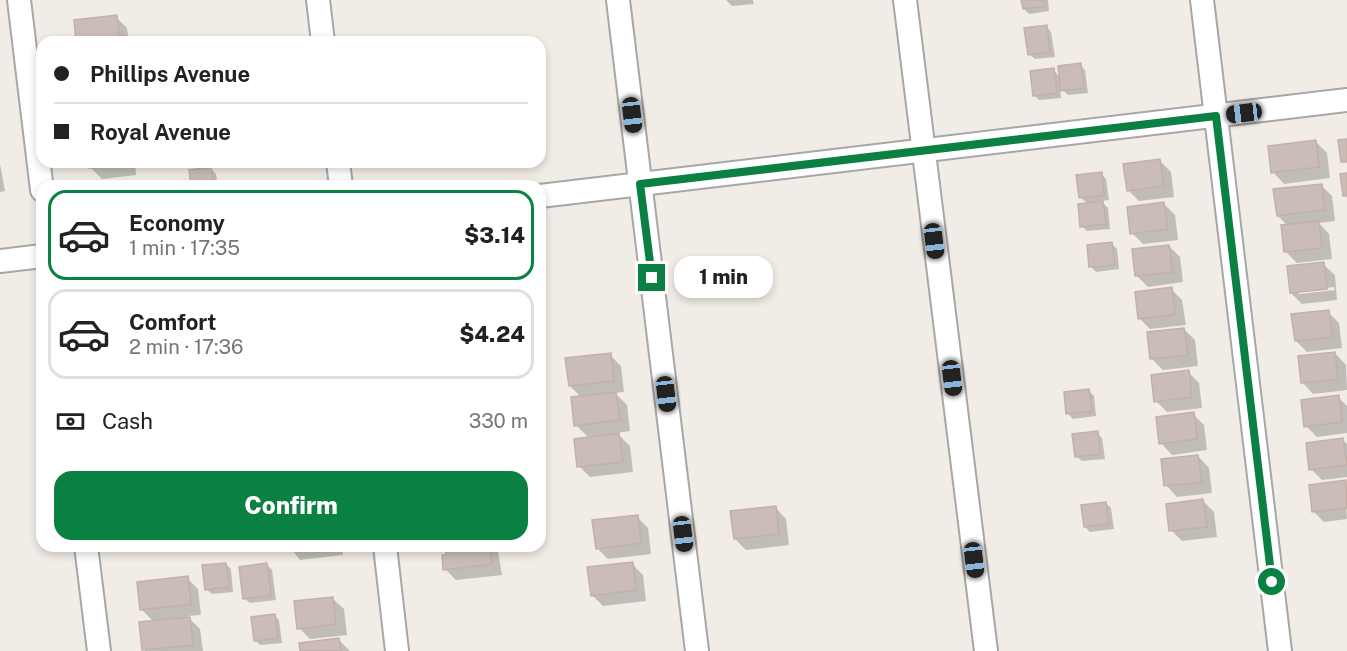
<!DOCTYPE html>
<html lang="en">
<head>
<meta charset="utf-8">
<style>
	body { margin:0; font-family:"Public Sans",sans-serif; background:#f2f2f2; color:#222; height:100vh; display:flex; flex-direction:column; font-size:22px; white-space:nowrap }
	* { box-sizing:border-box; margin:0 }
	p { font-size:20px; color:#767676 }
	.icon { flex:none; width:33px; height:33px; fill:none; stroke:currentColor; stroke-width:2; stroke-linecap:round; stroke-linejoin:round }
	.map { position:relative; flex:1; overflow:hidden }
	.sheet { position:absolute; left:36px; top:180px; width:510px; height:372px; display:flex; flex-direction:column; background:#fff; border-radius:18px; box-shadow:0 3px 9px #0003 }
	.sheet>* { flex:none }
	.top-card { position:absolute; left:36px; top:36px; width:510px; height:132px; border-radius:18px; box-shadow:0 3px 9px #0003; display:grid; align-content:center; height:132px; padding:0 18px; background:#fff }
	.end { position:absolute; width:27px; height:27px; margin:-14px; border:8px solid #0b8043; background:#fff; box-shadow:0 0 0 3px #fff }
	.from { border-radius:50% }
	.bubble { position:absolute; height:42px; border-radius:18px; background:#fff; box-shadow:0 3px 9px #0003; font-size:20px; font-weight:800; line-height:42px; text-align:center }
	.car { position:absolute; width:18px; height:36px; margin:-18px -9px; border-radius:8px; box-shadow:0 0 4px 2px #0007; background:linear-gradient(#222 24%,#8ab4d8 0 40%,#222 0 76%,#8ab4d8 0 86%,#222 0) }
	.top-card b { display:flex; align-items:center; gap:21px; height:57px; font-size:22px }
	.top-card b+b { border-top:2px solid #e0e0e0 }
	.top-card i { width:15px; height:15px; background:#222 }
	ul { padding:10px 0 0; list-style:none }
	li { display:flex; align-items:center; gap:18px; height:90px; margin:0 12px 9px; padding:0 6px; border:3px solid #e0e0e0; border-radius:18px }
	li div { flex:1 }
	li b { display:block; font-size:22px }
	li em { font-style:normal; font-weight:800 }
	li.selected { border-color:#0b8043 }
	li>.icon { width:54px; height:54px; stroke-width:1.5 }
	.pay { display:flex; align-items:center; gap:15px; height:66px; padding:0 18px; font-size:22px }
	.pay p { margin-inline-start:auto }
	.primary-button { display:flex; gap:12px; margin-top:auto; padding:12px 18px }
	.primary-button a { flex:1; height:69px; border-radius:18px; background:#0b8043; color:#fff; font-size:24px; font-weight:800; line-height:69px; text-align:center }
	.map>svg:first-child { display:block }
</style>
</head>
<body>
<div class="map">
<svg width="1347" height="651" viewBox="0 0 1347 651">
	<rect width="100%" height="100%" fill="#f1ece6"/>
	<g fill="#0003" fill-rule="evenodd">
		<polygon points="726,0 753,0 754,4 732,6"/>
		<polygon points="1023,0 1048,0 1049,11 1029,14 1024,9"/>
		<polygon points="116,17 127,28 129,42 78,42"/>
		<polygon points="1046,26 1051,32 1055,57 1035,59 1029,54"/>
		<polygon points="1080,65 1085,70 1088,93 1068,95 1060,87 1061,98 1039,100 1034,95 1053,70 1061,78"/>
		<polygon points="1316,142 1327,153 1330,178 1284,184 1273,172"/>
		<polygon points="1160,161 1171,172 1174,197 1139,201 1128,190"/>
		<polygon points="90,162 135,162 136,175 102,179 91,168"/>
		<polygon points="0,164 5,191 0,192"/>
		<polygon points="211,169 216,174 218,186 192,186"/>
		<polygon points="1101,174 1106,179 1109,200 1101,201 1108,208 1110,229 1087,231 1082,226 1088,204 1080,197"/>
		<polygon points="1321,185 1332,196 1335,221 1319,223 1329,234 1332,259 1297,263 1286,252 1288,226 1278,216"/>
		<polygon points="1164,204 1175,215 1178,240 1143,244 1132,233"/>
		<polygon points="1111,243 1117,249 1119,269 1096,272 1091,267"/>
		<polygon points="1169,246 1180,257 1183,282 1148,287 1137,276"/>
		<path d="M1323 264 1335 275 1337 300 1302 304 1291 293ZM1334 287 1335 290 1299 294V291Z"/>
		<polygon points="1171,289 1182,300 1186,325 1150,329 1139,318"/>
		<polygon points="1328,312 1339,323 1342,348 1307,352 1296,341"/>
		<polygon points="1184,329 1195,340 1198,366 1163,370 1152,359"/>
		<polygon points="1335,353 1346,365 1347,390 1313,394 1302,382"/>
		<polygon points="610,355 621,366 624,392 615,393 627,405 630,431 617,433 630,446 633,472 590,477 579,466 589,438 576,425 582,398 570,386"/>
		<polygon points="1188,372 1199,383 1202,408 1167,412 1156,401"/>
		<polygon points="1088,390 1094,396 1096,416 1073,419 1068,414"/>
		<polygon points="1338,397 1347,406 1347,433 1317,437 1306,426"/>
		<polygon points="1193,414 1204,425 1207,450 1172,455 1161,443"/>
		<polygon points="1097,433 1102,438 1105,459 1082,461 1076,456"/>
		<polygon points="1343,440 1347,444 1347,477 1322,480 1311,469"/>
		<polygon points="1198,456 1209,468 1212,493 1177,497 1166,485"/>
		<polygon points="1345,482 1347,519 1324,522 1313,511"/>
		<polygon points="1203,501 1214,512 1217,537 1182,541 1171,530"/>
		<polygon points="1106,503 1111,508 1114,529 1090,532 1085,527"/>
		<polygon points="775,507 786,519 789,545 746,550 735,539"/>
		<polygon points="637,517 648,528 651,554 608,559 597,548"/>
		<polygon points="289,546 342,546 343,555 300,560"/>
		<polygon points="447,546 497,546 502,575 456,580 445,569 448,556"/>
		<polygon points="226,564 231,569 233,592 212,594 206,589"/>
		<polygon points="632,564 643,575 646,601 603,606 592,595"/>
		<polygon points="267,565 272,570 276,600 250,603 244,598"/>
		<polygon points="187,578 198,589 201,615 187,616 200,629 203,651 145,651 154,622 141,609"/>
		<polygon points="332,598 344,609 347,635 310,639 299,628"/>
		<polygon points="274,615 279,620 282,643 260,645 255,640"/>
		<polygon points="339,640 350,651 302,651"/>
	</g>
	<g fill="#cabdb9" stroke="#c4b0a7" stroke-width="1.5">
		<polygon points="1021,0 1044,0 1045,6 1023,9"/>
		<polygon points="117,15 120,42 76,42 74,20"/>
		<polygon points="1047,25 1050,52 1028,55 1024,28"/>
		<polygon points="1081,63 1084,88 1061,91 1058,66"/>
		<polygon points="1054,68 1057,93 1033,96 1030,71"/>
		<polygon points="1347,139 1347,162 1341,162 1338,140"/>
		<polygon points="1316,140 1319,167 1271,173 1268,146"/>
		<polygon points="1160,159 1164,186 1127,191 1123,164"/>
		<polygon points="89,162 126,162 126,164 89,168"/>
		<polygon points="211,167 214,186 191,186 189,170"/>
		<polygon points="1102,172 1104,195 1079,198 1076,175"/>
		<polygon points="1347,173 1347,196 1343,196 1340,174"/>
		<polygon points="1322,184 1325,210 1277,216 1273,189"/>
		<polygon points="1103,201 1106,224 1080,227 1078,204"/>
		<polygon points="1164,202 1168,229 1130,234 1127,207"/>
		<polygon points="1319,221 1322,248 1284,252 1281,225"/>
		<polygon points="1112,242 1115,265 1089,267 1087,245"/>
		<polygon points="1169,245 1173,272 1135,276 1132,249"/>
		<polygon points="1324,262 1327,289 1290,293 1287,266"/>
		<polygon points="1172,287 1175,314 1138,319 1135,292"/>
		<polygon points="1329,310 1332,337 1295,341 1291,314"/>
		<polygon points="1184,328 1188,355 1150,359 1147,332"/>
		<polygon points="1335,352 1338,379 1301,383 1298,356"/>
		<polygon points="611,353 614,381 569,386 565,358"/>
		<polygon points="1189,370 1192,397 1154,402 1151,375"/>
		<polygon points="1089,389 1092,411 1066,414 1064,392"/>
		<polygon points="616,392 620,420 574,426 571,397"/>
		<polygon points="1339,395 1342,422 1304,427 1301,400"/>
		<polygon points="1194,412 1197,439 1159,444 1156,417"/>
		<polygon points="1098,431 1100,454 1075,457 1072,434"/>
		<polygon points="619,433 623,462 577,467 574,439"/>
		<polygon points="1343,438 1347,465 1309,470 1306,443"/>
		<polygon points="1198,455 1202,482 1164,486 1161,459"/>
		<polygon points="1346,480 1347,508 1312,512 1309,485"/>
		<polygon points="1203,499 1207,527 1169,531 1166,504"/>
		<polygon points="1106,502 1109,524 1084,527 1081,505"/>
		<polygon points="776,506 779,534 734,539 730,511"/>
		<polygon points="638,515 641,543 596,549 592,520"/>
		<polygon points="287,546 321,546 288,550"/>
		<polygon points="445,546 490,546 492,564 443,570 442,555 446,555"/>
		<polygon points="633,562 636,590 591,596 587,567"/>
		<polygon points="226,563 229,587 205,590 202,565"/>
		<polygon points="267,563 271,595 243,599 239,567"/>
		<polygon points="188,576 191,604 140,610 137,582"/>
		<polygon points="333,597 336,624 297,629 294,601"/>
		<polygon points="275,614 278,638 254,641 251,617"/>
		<polygon points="190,617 193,645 142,650 139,622"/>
		<polygon points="339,638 341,651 300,651 299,643"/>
	</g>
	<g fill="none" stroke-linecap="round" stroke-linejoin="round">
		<defs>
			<g id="minor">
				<polyline points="19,0 42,190"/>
				<polyline points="318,0 323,42"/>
				<polyline points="618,0 697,651"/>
				<polyline points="905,0 986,651"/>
				<polyline points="1202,0 1280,651"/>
				<polyline points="338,162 341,186"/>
				<polyline points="540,196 1347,100"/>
				<polyline points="0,261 42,256"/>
				<polyline points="86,546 99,651"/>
				<polyline points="385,546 397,651"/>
			</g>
		</defs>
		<use href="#minor" stroke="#a7a7a7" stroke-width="26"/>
		<use href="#minor" stroke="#fff" stroke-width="22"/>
	</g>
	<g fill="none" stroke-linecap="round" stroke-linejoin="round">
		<polyline stroke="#0b8043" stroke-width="8" points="652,278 640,184 1216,116 1272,582"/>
	</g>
</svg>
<i class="end from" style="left:1272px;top:582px"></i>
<i class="end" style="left:652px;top:278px"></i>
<div class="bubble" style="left:674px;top:256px;width:99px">1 min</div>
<i class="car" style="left:1244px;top:113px;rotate:263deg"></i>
<i class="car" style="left:632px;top:115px;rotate:173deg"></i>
<i class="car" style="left:934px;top:241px;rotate:173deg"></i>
<i class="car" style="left:952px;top:378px;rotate:173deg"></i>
<i class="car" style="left:666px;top:394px;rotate:173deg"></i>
<i class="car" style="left:683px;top:534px;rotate:173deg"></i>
<i class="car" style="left:974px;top:560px;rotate:173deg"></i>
<div class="top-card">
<b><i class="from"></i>Phillips Avenue</b>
<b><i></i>Royal Avenue</b>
</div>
<section class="sheet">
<ul>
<li class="selected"><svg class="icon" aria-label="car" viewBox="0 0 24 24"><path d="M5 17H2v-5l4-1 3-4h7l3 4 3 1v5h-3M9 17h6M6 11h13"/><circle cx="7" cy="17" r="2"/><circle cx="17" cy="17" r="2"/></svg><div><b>Economy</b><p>1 min · 17:35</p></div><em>$3.14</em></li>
<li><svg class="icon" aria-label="car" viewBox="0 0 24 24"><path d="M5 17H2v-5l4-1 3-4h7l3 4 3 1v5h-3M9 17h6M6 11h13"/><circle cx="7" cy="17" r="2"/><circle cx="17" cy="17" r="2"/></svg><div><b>Comfort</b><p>2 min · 17:36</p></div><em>$4.24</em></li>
</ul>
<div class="pay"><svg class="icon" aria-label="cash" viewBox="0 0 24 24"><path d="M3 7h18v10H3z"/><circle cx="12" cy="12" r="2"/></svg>Cash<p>330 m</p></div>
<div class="primary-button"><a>Confirm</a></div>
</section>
</div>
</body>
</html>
